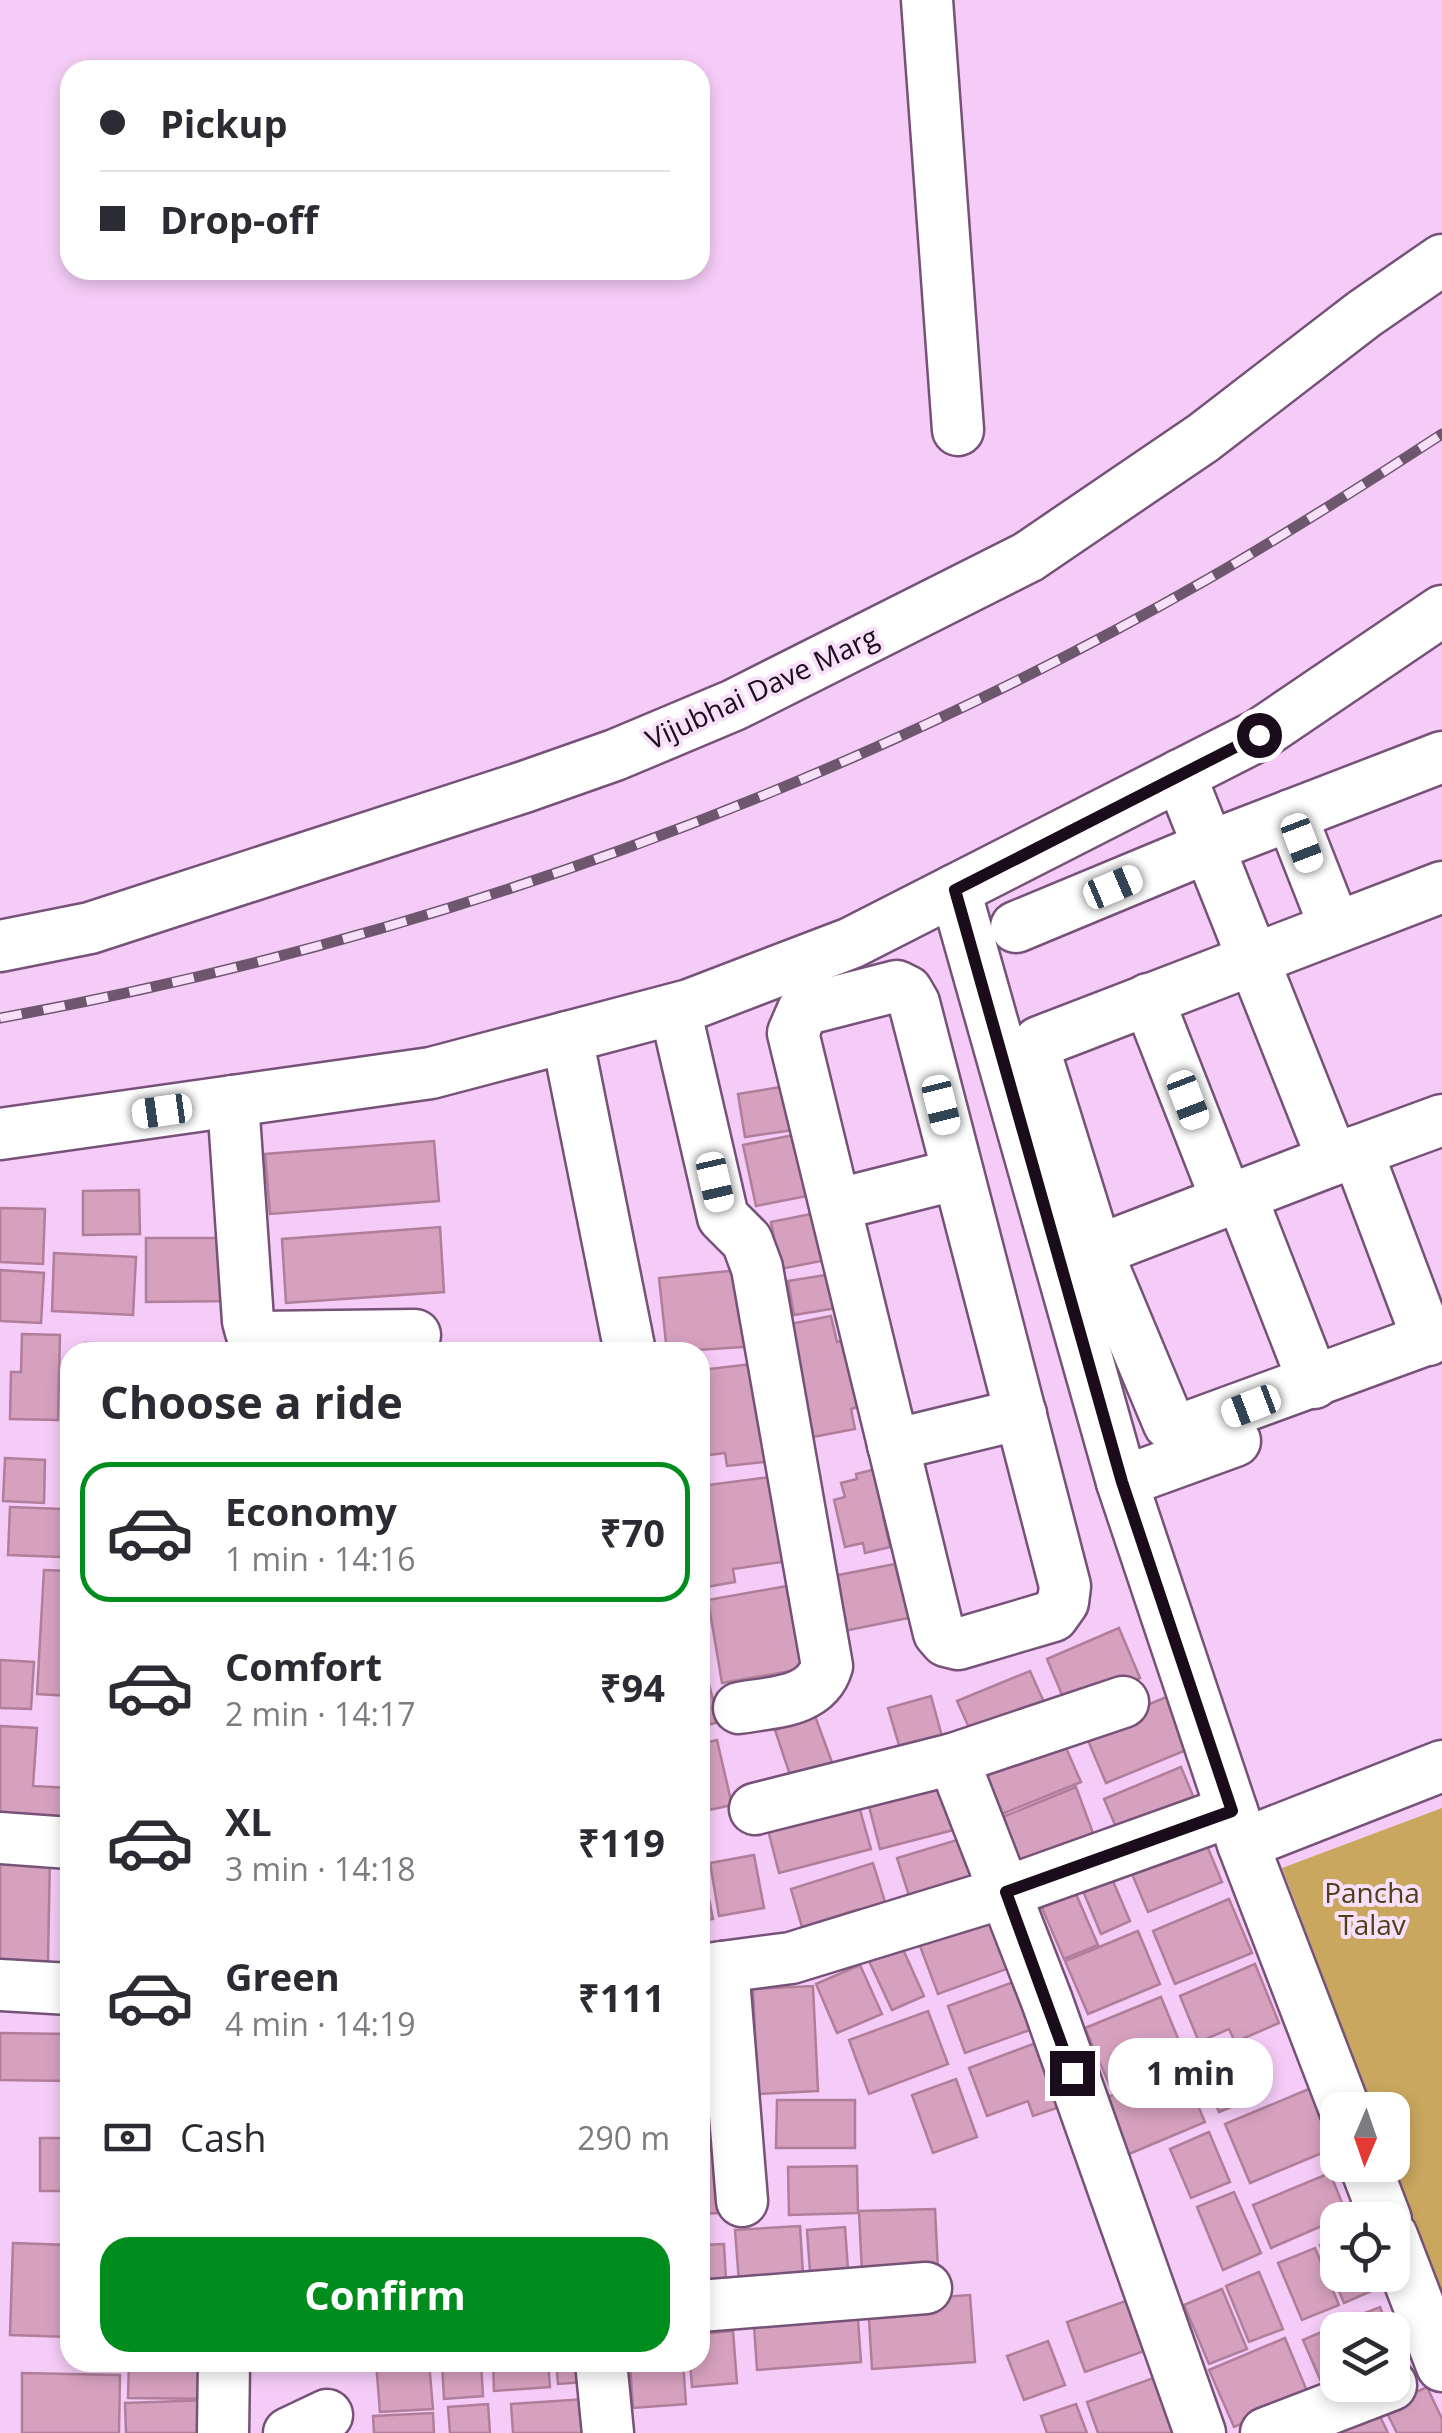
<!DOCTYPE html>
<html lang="en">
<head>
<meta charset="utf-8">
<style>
	body { margin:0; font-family:"Open Sans",sans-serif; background:#f2f2f3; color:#2b2b33; height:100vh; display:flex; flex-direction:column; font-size:38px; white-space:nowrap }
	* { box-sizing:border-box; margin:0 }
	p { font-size:32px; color:#7c7c81 }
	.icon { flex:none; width:55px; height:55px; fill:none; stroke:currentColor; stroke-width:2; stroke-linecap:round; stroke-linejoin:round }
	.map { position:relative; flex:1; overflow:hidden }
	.details { position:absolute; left:60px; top:1342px; width:650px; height:1030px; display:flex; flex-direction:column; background:#fff; border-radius:30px; box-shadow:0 5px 15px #0003 }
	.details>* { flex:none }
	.banner { position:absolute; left:60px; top:60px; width:650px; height:220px; border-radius:30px; box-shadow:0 5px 15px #0003; display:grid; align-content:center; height:220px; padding:0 40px; background:#fff }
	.needle { width:65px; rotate:182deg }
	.buttons { position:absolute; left:1320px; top:2092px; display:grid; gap:20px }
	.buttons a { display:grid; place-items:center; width:90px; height:90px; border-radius:20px; background:#fff; box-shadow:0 5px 15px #0003; font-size:50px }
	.end { position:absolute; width:45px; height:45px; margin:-22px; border:12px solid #1a0c1b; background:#fff; box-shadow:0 0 0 5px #fff }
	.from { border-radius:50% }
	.bubble { position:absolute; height:70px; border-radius:30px; background:#fff; box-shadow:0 5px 15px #0003; font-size:32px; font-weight:700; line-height:70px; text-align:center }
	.car { position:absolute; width:30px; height:60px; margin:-30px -15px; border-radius:12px; box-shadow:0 0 8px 2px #0007; background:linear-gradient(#fff 24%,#345 0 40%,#fff 0 76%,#345 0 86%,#fff 0) }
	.banner b { display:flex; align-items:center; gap:35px; height:95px; font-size:38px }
	.banner b+b { border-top:2px solid #e1e1e2 }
	.banner i { width:25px; height:25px; background:#2b2b33 }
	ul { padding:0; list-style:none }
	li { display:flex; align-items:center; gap:30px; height:140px; margin:0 20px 15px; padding:0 20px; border:5px solid transparent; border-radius:30px }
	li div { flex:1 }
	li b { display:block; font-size:38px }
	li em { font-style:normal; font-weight:700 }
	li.current { border-color:#008d1d }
	li>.icon { width:90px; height:90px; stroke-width:1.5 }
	h2 { padding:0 40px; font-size:45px; line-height:120px }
	.pay { display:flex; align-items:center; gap:25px; height:110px; padding:0 40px; font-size:38px }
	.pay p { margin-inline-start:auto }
	.action { display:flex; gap:20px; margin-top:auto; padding:20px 40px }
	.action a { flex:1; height:115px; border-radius:30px; background:#008d1d; color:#fff; font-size:40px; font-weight:700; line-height:115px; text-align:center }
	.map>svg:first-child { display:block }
</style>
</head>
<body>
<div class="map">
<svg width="1442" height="2433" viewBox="0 0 1442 2433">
	<rect width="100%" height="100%" fill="#f5ccf7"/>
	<polygon fill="#c9a75f" points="1442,1808 1442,2294 1393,2163 1392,2110 1373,2110 1282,1868"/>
	<g fill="#d6a1bf" stroke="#b07e9a" stroke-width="2.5">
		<polygon points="787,1086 794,1130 745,1137 738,1094"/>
		<polygon points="799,1134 812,1195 756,1206 743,1145"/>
		<polygon points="434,1141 439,1201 270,1214 265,1154"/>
		<polygon points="139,1190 140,1234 83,1235 83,1191"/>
		<polygon points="0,1208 45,1209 43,1264 0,1262"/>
		<polygon points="821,1212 831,1259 780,1269 771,1222"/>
		<polygon points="440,1227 444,1292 286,1303 282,1239"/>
		<polygon points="146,1238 234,1238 235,1301 146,1302"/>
		<polygon points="54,1253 136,1257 133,1315 52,1311"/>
		<polygon points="749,1269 757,1346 667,1352 659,1278"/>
		<polygon points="0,1270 44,1273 41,1323 0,1321"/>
		<polygon points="832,1274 837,1308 794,1315 788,1281"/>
		<polygon points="831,1316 837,1342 852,1339 865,1405 851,1409 855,1429 797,1440 775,1327"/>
		<polygon points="22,1334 60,1335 58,1420 10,1419 11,1372 21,1372"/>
		<polygon points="85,1343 132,1344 132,1352 84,1352"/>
		<polygon points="761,1363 773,1461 727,1466 725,1453 700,1456 700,1370"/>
		<polygon points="5,1458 45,1460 44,1503 3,1501"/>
		<polygon points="884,1467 894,1513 883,1516 890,1547 865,1553 863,1543 845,1547 834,1500 845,1497 841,1483 857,1479 856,1474"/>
		<polygon points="785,1475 796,1560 733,1569 735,1582 706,1587 700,1546 700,1486"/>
		<polygon points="10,1507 62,1509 61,1557 8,1555"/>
		<polygon points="895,1564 901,1589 917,1586 923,1615 839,1632 828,1577"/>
		<polygon points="44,1570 70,1571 70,1696 37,1694"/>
		<polygon points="798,1584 813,1667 722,1683 708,1600"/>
		<polygon points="1119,1628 1140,1678 1068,1709 1047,1659"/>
		<polygon points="700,1651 719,1722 700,1727"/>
		<polygon points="0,1660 34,1662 31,1709 0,1708"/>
		<polygon points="1030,1671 1048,1711 976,1743 957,1701"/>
		<polygon points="1174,1694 1196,1746 1106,1783 1084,1731"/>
		<polygon points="931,1696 946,1751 904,1762 888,1708"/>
		<polygon points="815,1716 837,1776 795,1790 775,1730"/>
		<polygon points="0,1726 37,1728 33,1786 70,1788 70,1830 0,1826"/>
		<polygon points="1062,1739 1081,1782 1002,1814 985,1772"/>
		<polygon points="717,1740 732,1805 700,1812 700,1744"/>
		<polygon points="1181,1767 1201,1815 1124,1846 1104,1799"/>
		<polygon points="949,1769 965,1827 880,1849 865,1791"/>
		<polygon points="1076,1787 1097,1844 1019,1874 993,1821"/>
		<polygon points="857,1799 871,1849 779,1873 766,1822"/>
		<polygon points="1203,1836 1222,1882 1148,1912 1129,1867"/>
		<polygon points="967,1837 982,1884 912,1905 897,1858"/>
		<polygon points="0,1851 50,1852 48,1962 0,1961"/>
		<polygon points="700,1853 713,1919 700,1921"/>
		<polygon points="66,1855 70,1855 70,1966 64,1966"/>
		<polygon points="754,1855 764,1908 719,1916 710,1863"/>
		<polygon points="873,1863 889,1915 864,1923 859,1909 802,1927 791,1889"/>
		<polygon points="1110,1874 1130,1921 1101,1934 1081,1886"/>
		<polygon points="1073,1887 1098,1945 1064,1959 1039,1901"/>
		<polygon points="1229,1899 1252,1953 1175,1984 1153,1931"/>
		<polygon points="1000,1908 1020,1964 938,1994 917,1938"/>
		<polygon points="1138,1931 1160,1984 1088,2014 1065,1961"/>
		<polygon points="901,1945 924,1996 892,2010 868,1959"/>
		<polygon points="1255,1964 1279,2023 1235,2042 1229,2029 1199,2042 1180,1996"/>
		<polygon points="860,1965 882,2014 837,2033 816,1984"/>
		<polygon points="1027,1977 1044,2025 965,2053 948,2006"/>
		<polygon points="813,1986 818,2091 758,2094 753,1989"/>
		<polygon points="1161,1997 1184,2053 1109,2084 1085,2028"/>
		<polygon points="721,2000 728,2097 700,2099 700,2001"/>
		<polygon points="928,2011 948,2064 869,2094 849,2040"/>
		<polygon points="0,2033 70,2034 70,2081 0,2080"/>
		<polygon points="1049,2038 1070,2094 1054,2099 1057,2108 1033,2116 1028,2101 987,2116 969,2068"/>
		<polygon points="1235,2042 1258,2096 1219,2112 1196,2057"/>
		<polygon points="1181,2066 1205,2122 1129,2154 1106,2098"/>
		<polygon points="956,2079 977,2137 933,2153 912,2095"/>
		<polygon points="1309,2089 1334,2148 1250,2183 1225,2124"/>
		<polygon points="777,2100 855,2100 855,2148 776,2148"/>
		<polygon points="731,2117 738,2212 700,2214 700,2119"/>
		<polygon points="1209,2132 1230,2182 1191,2198 1170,2149"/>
		<rect x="40" y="2138" width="30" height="53"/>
		<polygon points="857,2166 858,2213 789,2215 788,2167"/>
		<polygon points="1330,2173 1347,2215 1271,2248 1253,2205"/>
		<polygon points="1234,2192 1261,2253 1223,2270 1197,2207"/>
		<polygon points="935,2209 938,2270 862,2273 859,2211"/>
		<polygon points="800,2226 804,2290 740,2295 735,2230"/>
		<polygon points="845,2227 849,2283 811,2286 807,2230"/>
		<polygon points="1338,2238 1338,2275 1372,2275 1378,2288 1344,2303 1320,2245"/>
		<polygon points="13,2243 70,2245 70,2337 10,2335"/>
		<polygon points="724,2244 727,2298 700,2300 700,2245"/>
		<polygon points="1315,2248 1339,2305 1302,2320 1278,2263"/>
		<polygon points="1259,2272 1283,2329 1249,2342 1226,2286"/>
		<polygon points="1222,2289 1247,2349 1209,2364 1184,2305"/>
		<polygon points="1145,2294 1164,2344 1085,2372 1067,2322"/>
		<polygon points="970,2295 975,2362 872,2369 868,2302"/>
		<polygon points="857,2305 861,2362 757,2370 753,2311"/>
		<polygon points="1380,2307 1389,2330 1352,2330 1347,2320"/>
		<polygon points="1340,2324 1343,2330 1338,2330 1338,2385 1332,2407 1303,2340"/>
		<polygon points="733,2331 737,2383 692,2387 690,2362 700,2362 700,2334"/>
		<polygon points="1285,2338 1309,2396 1234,2427 1209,2370"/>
		<polygon points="1392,2338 1405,2368 1392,2374"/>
		<polygon points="1048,2341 1065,2385 1024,2400 1007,2356"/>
		<polygon points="129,2362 219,2362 218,2399 128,2398"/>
		<polygon points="376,2362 429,2362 433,2409 380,2412"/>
		<polygon points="442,2362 481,2362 483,2396 444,2399"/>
		<polygon points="493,2362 548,2362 550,2387 494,2391"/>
		<polygon points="556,2362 596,2362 598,2381 558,2384"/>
		<polygon points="630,2362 683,2362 686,2404 633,2408"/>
		<polygon points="1170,2372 1193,2433 1098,2433 1087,2402"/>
		<polygon points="22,2373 120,2375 119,2433 22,2433"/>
		<polygon points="1427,2387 1442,2419 1442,2433 1397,2433 1384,2407"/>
		<polygon points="601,2398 603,2433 513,2433 511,2404"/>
		<polygon points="210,2400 211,2433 126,2433 125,2403"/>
		<polygon points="488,2404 490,2433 450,2433 448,2407"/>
		<polygon points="1076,2404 1087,2433 1047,2433 1041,2416"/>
		<polygon points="1376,2408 1388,2433 1344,2433 1340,2426"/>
		<polygon points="433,2413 434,2433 374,2433 373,2416"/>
	</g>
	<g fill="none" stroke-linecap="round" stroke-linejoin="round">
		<defs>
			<g id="minor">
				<polyline points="927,0 958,430"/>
				<polyline points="1291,815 1335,927"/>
				<polyline points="1442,887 1039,1042 1035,1052 1097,1252 1169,1424 1177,1431 1442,1334"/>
				<polyline points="955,890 1122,1482 1243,1844"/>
				<polyline points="1016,927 1211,846 1442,757"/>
				<polyline points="0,946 90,928 524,787 615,755 734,705 1028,557 1203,438 1364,314 1442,260"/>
				<polygon points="897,986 907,991 914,1003 1065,1586 1063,1602 1053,1616 958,1644 946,1641 939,1633 793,1033 803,1010"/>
				<polyline points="1148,999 1227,1201"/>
				<path d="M675 1009 723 1217 747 1241 757 1268 827 1666C816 1703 772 1702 739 1708"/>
				<polyline points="567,1037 630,1352"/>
				<polyline points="233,1101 248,1321 251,1332 260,1337 415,1335"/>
				<polyline points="0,1134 431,1073 689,1005 851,943 1259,735 1442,611"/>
				<polyline points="1357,1151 1428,1340"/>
				<polyline points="1333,1160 1442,1120"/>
				<polyline points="1241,1196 1314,1383"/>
				<polyline points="835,1205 958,1174"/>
				<polyline points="1065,1263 1333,1160 1180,775"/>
				<polyline points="893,1445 1021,1414"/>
				<polyline points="1122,1482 1235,1441"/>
				<polyline points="953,1759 1047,2001 1200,2433"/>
				<polyline points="755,1809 953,1759 1123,1702"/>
				<polyline points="0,1838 70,1843"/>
				<polyline points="723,1967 742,2201"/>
				<polyline points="700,1970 791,1958 1006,1892 1232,1811"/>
				<polyline points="0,1985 70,1989"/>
				<polyline points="1345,2110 1243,1844 1442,1766"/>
				<polyline points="1365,2165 1386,2220"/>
				<polyline points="1392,2236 1442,2366"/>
				<polyline points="700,2306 926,2288"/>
				<polyline points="601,2362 608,2433"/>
				<polyline points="223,2433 224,2362"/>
				<polyline points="289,2433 327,2415"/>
				<polyline points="1266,2433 1391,2385"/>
			</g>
		</defs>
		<use href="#minor" stroke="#765278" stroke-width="55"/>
		<use href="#minor" stroke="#fff" stroke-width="50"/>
		<defs>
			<path id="rail" d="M0 1018C423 941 835 792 1208 579 1288 533 1365 484 1442 434"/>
		</defs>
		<use href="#rail" stroke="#6e566f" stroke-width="11"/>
		<use href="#rail" stroke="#f8e0fa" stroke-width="8" stroke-dasharray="22" stroke-linecap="butt"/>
	</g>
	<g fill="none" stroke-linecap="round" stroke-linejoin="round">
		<polyline stroke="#1a0c1b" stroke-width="12" points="1072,2073 1006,1892 1232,1811 1122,1482 955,890 1259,735"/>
	</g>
	<g text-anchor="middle" stroke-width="8" stroke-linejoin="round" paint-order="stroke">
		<g font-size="28" fill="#1a0c1b" stroke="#f8e0fa">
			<text transform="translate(762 688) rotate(-25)" y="10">Vijubhai Dave Marg</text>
		</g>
		<g font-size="28" fill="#503e16" stroke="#f8e0fa">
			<text x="1372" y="1903">Pancha<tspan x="1372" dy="32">Talav</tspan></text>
		</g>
	</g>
</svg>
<div class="buttons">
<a><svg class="needle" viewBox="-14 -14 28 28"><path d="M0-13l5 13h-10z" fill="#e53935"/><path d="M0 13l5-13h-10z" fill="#7c7c81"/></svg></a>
<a><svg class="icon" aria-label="locate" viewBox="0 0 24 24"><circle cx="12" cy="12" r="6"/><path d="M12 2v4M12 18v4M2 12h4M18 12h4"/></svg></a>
<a><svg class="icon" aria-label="layers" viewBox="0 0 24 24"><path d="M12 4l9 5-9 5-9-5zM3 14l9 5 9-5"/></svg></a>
</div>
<i class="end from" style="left:1259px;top:735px"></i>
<i class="end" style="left:1072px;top:2073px"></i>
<div class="bubble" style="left:1108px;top:2038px;width:165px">1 min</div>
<i class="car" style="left:1302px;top:843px;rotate:159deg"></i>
<i class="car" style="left:1113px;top:887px;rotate:67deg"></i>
<i class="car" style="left:1188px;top:1100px;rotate:159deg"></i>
<i class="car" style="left:941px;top:1105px;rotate:166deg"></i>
<i class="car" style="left:162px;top:1111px;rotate:262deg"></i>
<i class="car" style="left:715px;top:1182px;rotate:167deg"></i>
<i class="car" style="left:1251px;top:1406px;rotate:249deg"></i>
<div class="banner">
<b><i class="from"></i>Pickup</b>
<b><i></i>Drop-off</b>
</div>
<section class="details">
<h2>Choose a ride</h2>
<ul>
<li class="current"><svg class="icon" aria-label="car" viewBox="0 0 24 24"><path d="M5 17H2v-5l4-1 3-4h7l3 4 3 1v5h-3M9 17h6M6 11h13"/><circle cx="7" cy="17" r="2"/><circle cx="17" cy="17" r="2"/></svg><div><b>Economy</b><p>1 min · 14:16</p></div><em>₹70</em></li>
<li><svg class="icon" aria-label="car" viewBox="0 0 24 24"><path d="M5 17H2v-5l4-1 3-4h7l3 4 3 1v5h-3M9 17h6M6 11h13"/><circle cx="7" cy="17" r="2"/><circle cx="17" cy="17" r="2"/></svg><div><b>Comfort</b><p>2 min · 14:17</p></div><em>₹94</em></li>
<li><svg class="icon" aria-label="car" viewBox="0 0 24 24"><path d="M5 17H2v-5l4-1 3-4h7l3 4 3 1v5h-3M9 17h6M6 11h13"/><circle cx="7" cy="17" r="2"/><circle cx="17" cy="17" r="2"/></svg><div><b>XL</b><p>3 min · 14:18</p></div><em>₹119</em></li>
<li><svg class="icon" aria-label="car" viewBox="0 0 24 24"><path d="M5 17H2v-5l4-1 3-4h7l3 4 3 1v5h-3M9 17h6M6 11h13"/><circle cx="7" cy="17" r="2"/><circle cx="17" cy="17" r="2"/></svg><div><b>Green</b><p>4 min · 14:19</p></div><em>₹111</em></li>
</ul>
<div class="pay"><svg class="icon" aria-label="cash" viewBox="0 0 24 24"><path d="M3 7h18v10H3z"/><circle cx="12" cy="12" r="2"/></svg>Cash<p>290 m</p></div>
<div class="action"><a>Confirm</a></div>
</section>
</div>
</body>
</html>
